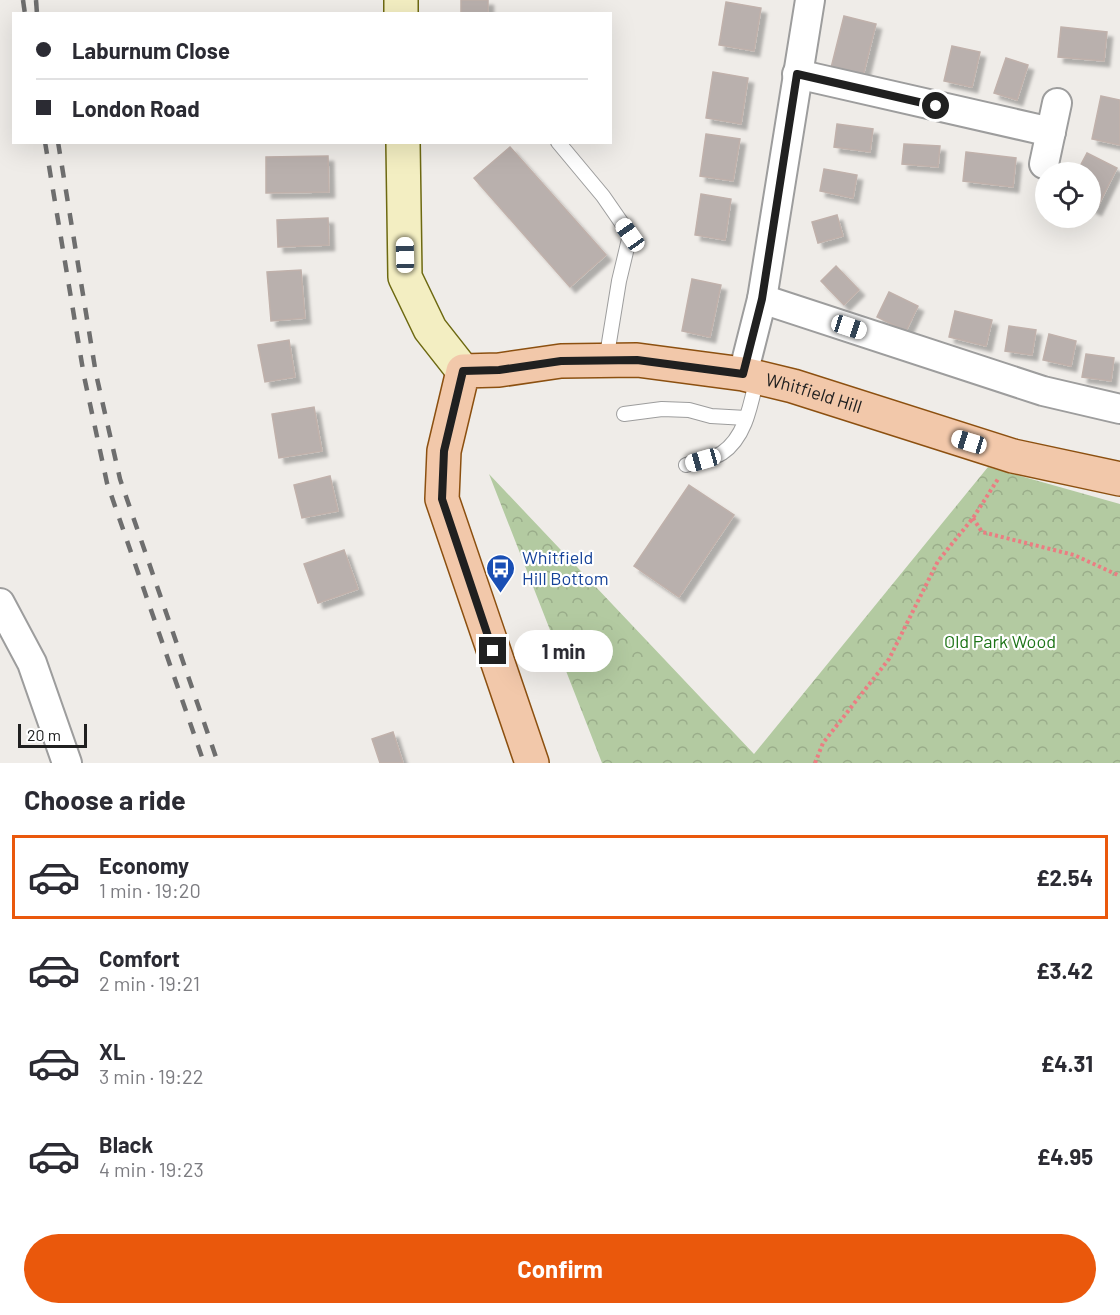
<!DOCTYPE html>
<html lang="en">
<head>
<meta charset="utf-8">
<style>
	body { margin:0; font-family:Barlow,sans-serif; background:#f7f7f7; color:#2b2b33; height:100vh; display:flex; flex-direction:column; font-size:22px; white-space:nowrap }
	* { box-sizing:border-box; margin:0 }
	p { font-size:20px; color:#7c7c81 }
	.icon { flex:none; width:33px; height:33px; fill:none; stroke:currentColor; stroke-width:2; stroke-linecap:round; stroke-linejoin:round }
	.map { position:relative; height:763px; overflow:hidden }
	.drawer { display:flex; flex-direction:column; background:#fff; flex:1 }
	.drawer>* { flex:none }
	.banner { position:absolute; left:12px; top:12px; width:600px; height:132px; border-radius:0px; box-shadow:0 6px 24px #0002; display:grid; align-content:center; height:132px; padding:0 24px; background:#fff }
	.tools { position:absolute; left:1035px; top:162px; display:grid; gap:12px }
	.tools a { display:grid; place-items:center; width:66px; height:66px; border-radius:50%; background:#fff; box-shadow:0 6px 24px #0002; font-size:30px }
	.scale { position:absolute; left:18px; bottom:15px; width:69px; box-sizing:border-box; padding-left:6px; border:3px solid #202020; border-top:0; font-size:16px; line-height:21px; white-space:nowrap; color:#202020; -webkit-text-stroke:4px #fff; paint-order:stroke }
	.end { position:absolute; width:27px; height:27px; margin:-14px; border:8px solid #202020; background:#fff; box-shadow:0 0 0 3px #fff }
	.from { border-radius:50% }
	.bubble { position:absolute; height:42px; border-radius:21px; background:#fff; box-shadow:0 6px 24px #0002; font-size:20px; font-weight:700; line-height:42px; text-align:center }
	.car { position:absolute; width:18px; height:36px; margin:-18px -9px; border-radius:8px; box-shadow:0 0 4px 2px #0007; background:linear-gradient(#fff 24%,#345 0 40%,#fff 0 76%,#345 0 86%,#fff 0) }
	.banner b { display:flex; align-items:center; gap:21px; height:57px; font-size:22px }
	.banner b+b { border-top:2px solid #e1e1e2 }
	.banner i { width:15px; height:15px; background:#2b2b33 }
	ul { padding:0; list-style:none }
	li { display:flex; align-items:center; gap:18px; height:84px; margin:0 12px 9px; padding:0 12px; border:3px solid transparent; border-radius:0px }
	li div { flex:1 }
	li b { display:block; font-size:22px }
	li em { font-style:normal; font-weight:700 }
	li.on { border-color:#ea580c }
	li>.icon { width:54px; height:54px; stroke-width:1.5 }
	h2 { padding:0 24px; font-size:27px; line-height:72px }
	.cta { display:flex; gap:12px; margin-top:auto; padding:12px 24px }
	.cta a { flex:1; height:69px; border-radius:36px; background:#ea580c; color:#fff; font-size:24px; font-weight:700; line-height:69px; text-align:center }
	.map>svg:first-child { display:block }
</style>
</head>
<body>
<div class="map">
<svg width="1120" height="763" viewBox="0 0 1120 763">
	<defs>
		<pattern id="forest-crowns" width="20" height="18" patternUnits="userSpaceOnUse" patternTransform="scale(1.5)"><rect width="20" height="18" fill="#b3caa1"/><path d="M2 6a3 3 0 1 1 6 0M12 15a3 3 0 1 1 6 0" fill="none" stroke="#9aad8a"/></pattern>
		<filter id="shadow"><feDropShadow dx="5.5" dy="5.5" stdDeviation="1.5" flood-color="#0004"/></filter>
	</defs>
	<rect width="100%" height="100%" fill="#efece8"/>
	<polygon fill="url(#forest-crowns)" points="988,467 1120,504 1120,763 602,763 489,474 754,754"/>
	<g fill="#b9b0ad" stroke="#c0b1ab" stroke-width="1.5" filter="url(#shadow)">
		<rect x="461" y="0" width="27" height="14"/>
		<polygon points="726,2 761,8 754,51 719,45"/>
		<polygon points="844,16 876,24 863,76 831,68"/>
		<polygon points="1061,27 1107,32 1104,61 1058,57"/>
		<polygon points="952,46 980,52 972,87 944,81"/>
		<polygon points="1006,58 1028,65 1017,100 994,93"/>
		<polygon points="713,72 748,78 741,124 706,118"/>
		<polygon points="1101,96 1120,100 1120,145 1092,139"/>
		<polygon points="837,124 873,129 870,152 834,147"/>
		<polygon points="706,134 740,139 733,181 700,176"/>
		<polygon points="904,144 940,146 938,167 902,164"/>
		<polygon points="510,147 606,255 570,287 474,178"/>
		<polygon points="966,152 1016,158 1013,187 963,181"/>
		<polygon points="1087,153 1117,168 1096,210 1090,207 1090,172 1077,172"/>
		<polygon points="328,156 329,192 266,193 266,157"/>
		<polygon points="824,169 857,175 853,198 820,191"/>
		<polygon points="701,194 731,199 725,240 695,235"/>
		<polygon points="837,215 843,236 818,243 812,222"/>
		<polygon points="328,218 329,245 278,247 277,220"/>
		<polygon points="836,266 859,290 844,305 821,281"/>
		<polygon points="301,270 305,318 271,321 267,272"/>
		<polygon points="692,279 721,285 710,337 682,331"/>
		<polygon points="889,292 918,306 906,331 877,317"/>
		<polygon points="955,311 992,320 986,346 949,337"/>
		<polygon points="1009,326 1036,330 1032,355 1005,351"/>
		<polygon points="1049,334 1076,341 1071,366 1043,360"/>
		<polygon points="289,340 295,377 265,382 258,345"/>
		<polygon points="1086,354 1114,358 1111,381 1082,377"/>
		<polygon points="314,407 322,451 279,458 272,414"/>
		<polygon points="330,476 338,511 302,518 294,485"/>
		<polygon points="689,485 734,515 679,597 634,566"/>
		<polygon points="344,550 358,589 318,603 304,564"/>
		<polygon points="393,732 403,763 380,763 372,739"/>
	</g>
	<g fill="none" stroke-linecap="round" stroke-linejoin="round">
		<defs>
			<g id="lane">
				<polyline points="558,142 603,196 630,235 619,281 606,361"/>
				<polyline points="624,414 662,409 689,410 711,416 746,418"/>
				<path d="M686 465C697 461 713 459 722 453 746 437 751 403 757 377"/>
			</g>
			<g id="street">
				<polyline points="797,74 1051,132"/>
				<polyline points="1044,164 1057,103"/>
				<polyline points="762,299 1043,391 1120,409"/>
				<polyline points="743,374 762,299 810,0"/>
				<polyline points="0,603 32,663 67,763"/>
			</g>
			<g id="secondary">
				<polyline points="401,0 401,14"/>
				<polyline points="403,142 405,277 430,329 463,371"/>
			</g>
			<g id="primary">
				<path id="s1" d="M532 763 442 499 444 451 463 371 499 370 561 361 637 360 743 374 793 386 1013 456 1120 479"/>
			</g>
		</defs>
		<use href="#lane" stroke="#9d9d9d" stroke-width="16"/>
		<use href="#street" stroke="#9d9d9d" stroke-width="32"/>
		<use href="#secondary" stroke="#6d6911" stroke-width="36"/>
		<use href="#primary" stroke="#8c5010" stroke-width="36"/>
		<g stroke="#eb7d82" stroke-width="4" stroke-dasharray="3 3" stroke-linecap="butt">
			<polyline points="973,518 982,532 1074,555 1120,576"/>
			<polyline points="815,763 823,743 889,659 938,561 973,518 998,479"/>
		</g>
		<use href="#lane" stroke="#fff" stroke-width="14"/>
		<use href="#street" stroke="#fff" stroke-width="28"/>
		<use href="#secondary" stroke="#f3eec2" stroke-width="33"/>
		<use href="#primary" stroke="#f2c8aa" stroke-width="33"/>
		<g stroke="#6e6e6e" stroke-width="4.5" stroke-dasharray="12 12" stroke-linecap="butt">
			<polyline points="23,0 25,14"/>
			<polyline points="36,0 37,14"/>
			<polyline points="45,142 84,376 107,483 204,763"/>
			<polyline points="58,142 96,374 120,479 218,763"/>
		</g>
	</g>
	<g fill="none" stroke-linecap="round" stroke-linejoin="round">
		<polyline stroke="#202020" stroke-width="8" points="493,651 442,499 444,451 463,371 499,370 561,361 637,360 743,374 762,299 797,74 936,106"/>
	</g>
	<defs>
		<symbol id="bus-pin" viewBox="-11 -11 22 30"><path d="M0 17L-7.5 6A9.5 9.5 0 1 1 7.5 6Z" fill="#1a4fb4" stroke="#fff"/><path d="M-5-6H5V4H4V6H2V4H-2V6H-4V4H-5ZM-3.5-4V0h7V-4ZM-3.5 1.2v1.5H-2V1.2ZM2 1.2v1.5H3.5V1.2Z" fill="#fff"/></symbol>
	</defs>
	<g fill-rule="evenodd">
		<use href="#bus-pin" x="484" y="552" width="33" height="45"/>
	</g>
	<g text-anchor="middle" stroke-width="4.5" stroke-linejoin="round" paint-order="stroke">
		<g font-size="18" fill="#202020" stroke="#fff">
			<text dy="6" stroke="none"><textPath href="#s1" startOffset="764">Whitfield Hill</textPath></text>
		</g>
		<g font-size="18" fill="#164399" stroke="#fff" text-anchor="start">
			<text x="522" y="564">Whitfield<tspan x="522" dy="21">Hill Bottom</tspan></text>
		</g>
		<g font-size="18" fill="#1e7418" stroke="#fff">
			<text x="1000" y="648">Old Park Wood</text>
		</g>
	</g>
</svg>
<div class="tools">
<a><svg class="icon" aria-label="locate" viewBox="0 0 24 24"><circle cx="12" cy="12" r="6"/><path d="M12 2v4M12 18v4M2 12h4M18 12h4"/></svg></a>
</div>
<div class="scale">20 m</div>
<i class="end from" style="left:936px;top:106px"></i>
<i class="end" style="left:493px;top:651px"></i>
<div class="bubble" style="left:514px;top:630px;width:99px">1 min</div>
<i class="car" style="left:630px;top:235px;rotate:325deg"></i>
<i class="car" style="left:405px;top:255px;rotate:359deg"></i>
<i class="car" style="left:849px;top:327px;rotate:108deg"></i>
<i class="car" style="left:969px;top:442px;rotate:287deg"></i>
<i class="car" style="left:703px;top:460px;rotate:254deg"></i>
<div class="banner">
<b><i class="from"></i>Laburnum Close</b>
<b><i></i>London Road</b>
</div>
</div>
<section class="drawer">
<h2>Choose a ride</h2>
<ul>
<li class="on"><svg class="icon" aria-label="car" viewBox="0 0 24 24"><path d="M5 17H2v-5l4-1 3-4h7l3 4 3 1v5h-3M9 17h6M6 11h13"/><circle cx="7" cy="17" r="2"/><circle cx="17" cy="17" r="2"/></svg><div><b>Economy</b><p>1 min · 19:20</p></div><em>£2.54</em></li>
<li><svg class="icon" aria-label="car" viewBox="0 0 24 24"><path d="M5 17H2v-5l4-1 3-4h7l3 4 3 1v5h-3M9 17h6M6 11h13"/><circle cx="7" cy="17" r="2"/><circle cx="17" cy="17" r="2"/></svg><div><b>Comfort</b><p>2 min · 19:21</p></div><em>£3.42</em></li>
<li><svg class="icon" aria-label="car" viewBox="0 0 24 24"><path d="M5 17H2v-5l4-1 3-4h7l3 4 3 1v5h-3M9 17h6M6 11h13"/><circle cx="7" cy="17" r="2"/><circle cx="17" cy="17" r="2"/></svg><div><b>XL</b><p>3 min · 19:22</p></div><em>£4.31</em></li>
<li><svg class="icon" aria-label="car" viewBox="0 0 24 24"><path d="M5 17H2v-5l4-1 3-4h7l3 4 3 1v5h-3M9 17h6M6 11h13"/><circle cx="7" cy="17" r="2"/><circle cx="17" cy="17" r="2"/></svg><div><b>Black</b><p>4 min · 19:23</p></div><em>£4.95</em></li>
</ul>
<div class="cta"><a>Confirm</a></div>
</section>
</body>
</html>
